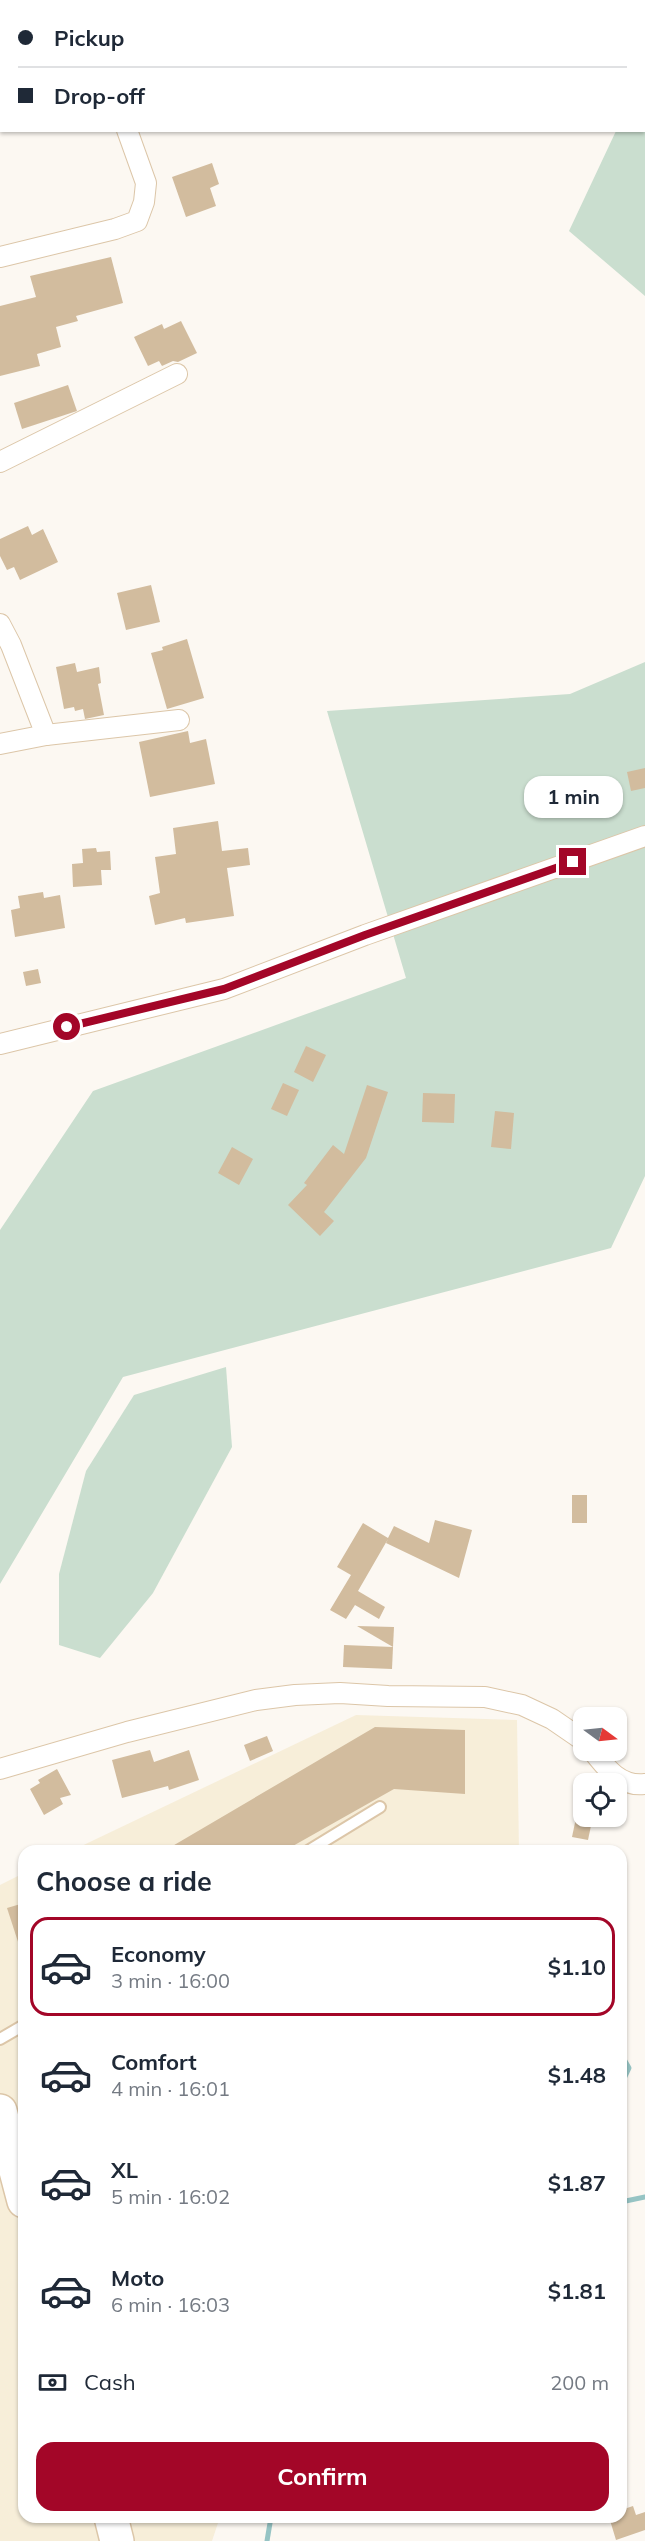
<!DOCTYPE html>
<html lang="en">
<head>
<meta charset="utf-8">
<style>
	body { margin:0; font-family:Mulish,sans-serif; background:#f6f6f7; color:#1f2937; height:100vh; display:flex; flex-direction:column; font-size:22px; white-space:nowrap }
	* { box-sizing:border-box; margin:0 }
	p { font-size:20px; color:#747a83 }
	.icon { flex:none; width:33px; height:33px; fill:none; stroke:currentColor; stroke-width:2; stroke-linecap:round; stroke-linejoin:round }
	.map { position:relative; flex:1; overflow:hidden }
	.sheet { position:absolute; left:18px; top:1845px; width:609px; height:678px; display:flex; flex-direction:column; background:#fff; border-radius:18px; box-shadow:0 2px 4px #0004 }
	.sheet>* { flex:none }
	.hud { position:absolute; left:0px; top:0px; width:645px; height:132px; box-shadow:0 2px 4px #0004; display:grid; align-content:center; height:132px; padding:0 18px; background:#fff }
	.needle { width:39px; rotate:105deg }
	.buttons { position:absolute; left:573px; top:1707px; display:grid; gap:12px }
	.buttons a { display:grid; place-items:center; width:54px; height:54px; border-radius:12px; background:#fff; box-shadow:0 2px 4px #0004; font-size:30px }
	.end { position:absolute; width:27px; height:27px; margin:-14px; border:8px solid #a30628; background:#fff; box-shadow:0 0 0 3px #fff }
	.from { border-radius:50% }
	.bubble { position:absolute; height:42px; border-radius:18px; background:#fff; box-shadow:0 2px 4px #0004; font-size:20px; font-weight:700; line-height:42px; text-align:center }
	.hud b { display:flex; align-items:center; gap:21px; height:57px; font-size:22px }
	.hud b+b { border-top:2px solid #e0e1e3 }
	.hud i { width:15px; height:15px; background:#1f2937 }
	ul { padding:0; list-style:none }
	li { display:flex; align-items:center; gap:18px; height:99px; margin:0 12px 9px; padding:0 6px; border:3px solid transparent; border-radius:18px }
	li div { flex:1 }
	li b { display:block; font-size:22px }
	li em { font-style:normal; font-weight:700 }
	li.active { border-color:#a30628 }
	li>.icon { width:54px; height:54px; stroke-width:1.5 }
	h2 { padding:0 18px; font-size:27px; line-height:72px }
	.pay { display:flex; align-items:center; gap:15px; height:66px; padding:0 18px; font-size:22px }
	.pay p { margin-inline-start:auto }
	.button { display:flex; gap:12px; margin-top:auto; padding:12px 18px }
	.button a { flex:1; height:69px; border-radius:18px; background:#a30628; color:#fff; font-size:24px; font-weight:700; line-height:69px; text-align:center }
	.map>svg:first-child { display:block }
</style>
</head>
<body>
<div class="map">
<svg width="645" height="2541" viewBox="0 0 645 2541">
	<rect width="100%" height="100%" fill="#fcf8f2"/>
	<g fill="#f7eed9">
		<polygon points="356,1715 517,1720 519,1851 71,1851"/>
		<polygon points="24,1873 24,2517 220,2517 212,2541 0,2541 0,1885"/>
	</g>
	<g fill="#cadecf">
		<polygon points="592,0 645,0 645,296 569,231 616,131 644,130 644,2"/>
		<polygon points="645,662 645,1176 611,1248 123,1377 0,1584 0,1230 93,1091 406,978 327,711 570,694"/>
		<polygon points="226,1367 232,1447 153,1593 100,1658 59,1645 59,1574 86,1471 134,1395"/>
	</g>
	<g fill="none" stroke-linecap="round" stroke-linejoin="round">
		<g stroke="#96c4c4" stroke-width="5">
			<polyline points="621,2054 629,2068 621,2085"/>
			<polyline points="621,2202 645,2197"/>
			<polyline points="267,2541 271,2517"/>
		</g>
	</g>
	<g fill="#d2bc9e">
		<polygon points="212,163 219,184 210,188 216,206 186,217 172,177"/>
		<polygon points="111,257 123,303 76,316 78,321 56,327 61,347 37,354 40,366 0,376 0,306 36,297 30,276"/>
		<polygon points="181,321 197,353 178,362 173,361 162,366 159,361 148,366 134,337 162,324 164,329"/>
		<polygon points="68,385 77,411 22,429 14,403"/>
		<polygon points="28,526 32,535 43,529 58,562 20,580 14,567 7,570 0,556 0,539"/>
		<polygon points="151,585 160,622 126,630 117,593"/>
		<polygon points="187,639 204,698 167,709 151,653 163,650 162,647"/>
		<polygon points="75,663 77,672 99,667 101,683 98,684 104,715 85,719 83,709 75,711 74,707 64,709 56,667"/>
		<polygon points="188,731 190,743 206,739 215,784 150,797 139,742"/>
		<polygon points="645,768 645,788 631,791 627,772"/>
		<polygon points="218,821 222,851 248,848 250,865 227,868 234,916 186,923 185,918 155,925 149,896 160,893 155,857 176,854 173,828"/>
		<polygon points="96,848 97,852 110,851 111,870 101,870 102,885 73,887 72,864 83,863 82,849"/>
		<polygon points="43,892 44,898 60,895 65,928 15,937 11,910 20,908 18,896"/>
		<polygon points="38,969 41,983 26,986 23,972"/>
		<polygon points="306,1046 326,1055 313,1082 294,1072"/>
		<polygon points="283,1083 299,1090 287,1116 271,1109"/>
		<polygon points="367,1085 388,1092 366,1158 324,1212 334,1221 320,1236 288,1205 307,1185 304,1183 333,1145 344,1154"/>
		<polygon points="423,1093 455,1094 454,1123 422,1122"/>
		<polygon points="495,1111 514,1113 511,1149 491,1147"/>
		<polygon points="232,1147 253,1159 239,1185 218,1173"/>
		<rect x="572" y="1495" width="15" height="28"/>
		<polygon points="435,1520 472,1530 459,1578 386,1543 388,1539 358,1591 385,1607 379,1619 355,1605 346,1619 330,1610 351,1575 337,1567 363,1523 388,1538 394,1526 429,1543"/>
		<polygon points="357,1626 394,1627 393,1647"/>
		<polygon points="344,1645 393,1647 392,1669 343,1667"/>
		<polygon points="375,1727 465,1730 465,1794 394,1789 284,1851 164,1851"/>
		<polygon points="267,1736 273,1751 250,1761 244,1745"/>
		<polygon points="150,1750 154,1762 189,1750 199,1780 169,1790 168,1786 122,1798 112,1760"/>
		<polygon points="57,1769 71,1795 60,1798 63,1804 44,1815 30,1789 40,1783 38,1780"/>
		<polygon points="576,1818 592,1821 588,1840 572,1837"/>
		<polygon points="24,1903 24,1950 21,1951 7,1908"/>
		<polygon points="633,2506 636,2515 645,2512 645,2530 616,2540 609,2517 621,2517 621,2510"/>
	</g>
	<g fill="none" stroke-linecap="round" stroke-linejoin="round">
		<defs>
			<g id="service">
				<polyline points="308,1851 380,1807"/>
				<polyline points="0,2039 24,2025"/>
			</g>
			<g id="minor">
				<polyline points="46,0 47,2"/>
				<polyline points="0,257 115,229 137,221 144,202 146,183 127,130"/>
				<polyline points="0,462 177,374"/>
				<polyline points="0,624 11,645 46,735"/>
				<polyline points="0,744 46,735 179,720"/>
				<polyline points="0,1044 224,989 365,935 645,836"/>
				<path d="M592 1750C606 1768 620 1787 645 1784"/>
				<polyline points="0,1769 127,1732 256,1700 295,1695 340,1693 388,1696 485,1697 522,1705 552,1719 584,1741"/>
			</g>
			<g id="trunk">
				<polyline points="0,2111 24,2201"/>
				<polyline points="111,2517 117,2541"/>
			</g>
		</defs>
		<use href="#service" stroke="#dcc6a8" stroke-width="14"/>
		<use href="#minor" stroke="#dcc6a8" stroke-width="22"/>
		<use href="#trunk" stroke="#dcc6a8" stroke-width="36"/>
		<use href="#service" stroke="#fff" stroke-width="10"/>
		<use href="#minor" stroke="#fff" stroke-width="20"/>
		<use href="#trunk" stroke="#fff" stroke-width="33"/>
	</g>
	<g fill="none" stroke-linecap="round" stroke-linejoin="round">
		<polyline stroke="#a30628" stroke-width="8" points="67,1027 224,989 365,935 573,862"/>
	</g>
</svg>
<div class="buttons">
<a><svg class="needle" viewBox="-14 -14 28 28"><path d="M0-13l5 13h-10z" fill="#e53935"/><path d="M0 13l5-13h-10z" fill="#747a83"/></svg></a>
<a><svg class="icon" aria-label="locate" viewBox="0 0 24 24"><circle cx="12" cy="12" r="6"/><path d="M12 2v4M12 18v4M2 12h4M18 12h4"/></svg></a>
</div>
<i class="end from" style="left:67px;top:1027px"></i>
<i class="end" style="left:573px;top:862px"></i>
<div class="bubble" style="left:524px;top:776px;width:99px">1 min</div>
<div class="hud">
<b><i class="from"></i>Pickup</b>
<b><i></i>Drop-off</b>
</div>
<section class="sheet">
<h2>Choose a ride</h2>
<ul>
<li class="active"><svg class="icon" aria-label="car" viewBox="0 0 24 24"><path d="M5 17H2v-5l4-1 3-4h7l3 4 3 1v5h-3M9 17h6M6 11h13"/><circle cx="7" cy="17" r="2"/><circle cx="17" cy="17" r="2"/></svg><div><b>Economy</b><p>3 min · 16:00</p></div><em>$1.10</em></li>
<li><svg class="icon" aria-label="car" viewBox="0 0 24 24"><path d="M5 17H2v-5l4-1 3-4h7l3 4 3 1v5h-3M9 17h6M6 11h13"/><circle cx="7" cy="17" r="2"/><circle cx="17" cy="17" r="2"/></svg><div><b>Comfort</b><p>4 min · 16:01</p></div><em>$1.48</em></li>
<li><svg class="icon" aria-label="car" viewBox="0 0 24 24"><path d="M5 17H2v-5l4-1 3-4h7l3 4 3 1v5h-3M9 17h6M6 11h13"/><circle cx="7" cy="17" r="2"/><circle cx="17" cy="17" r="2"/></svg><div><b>XL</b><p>5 min · 16:02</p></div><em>$1.87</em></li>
<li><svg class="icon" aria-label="car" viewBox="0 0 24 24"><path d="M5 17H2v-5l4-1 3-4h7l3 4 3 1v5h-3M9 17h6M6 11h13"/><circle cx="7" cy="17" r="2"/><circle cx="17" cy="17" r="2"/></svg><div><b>Moto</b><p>6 min · 16:03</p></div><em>$1.81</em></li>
</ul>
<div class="pay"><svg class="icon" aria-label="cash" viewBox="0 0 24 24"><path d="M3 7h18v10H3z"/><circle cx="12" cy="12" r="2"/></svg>Cash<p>200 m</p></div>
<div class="button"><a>Confirm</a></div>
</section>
</div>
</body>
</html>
